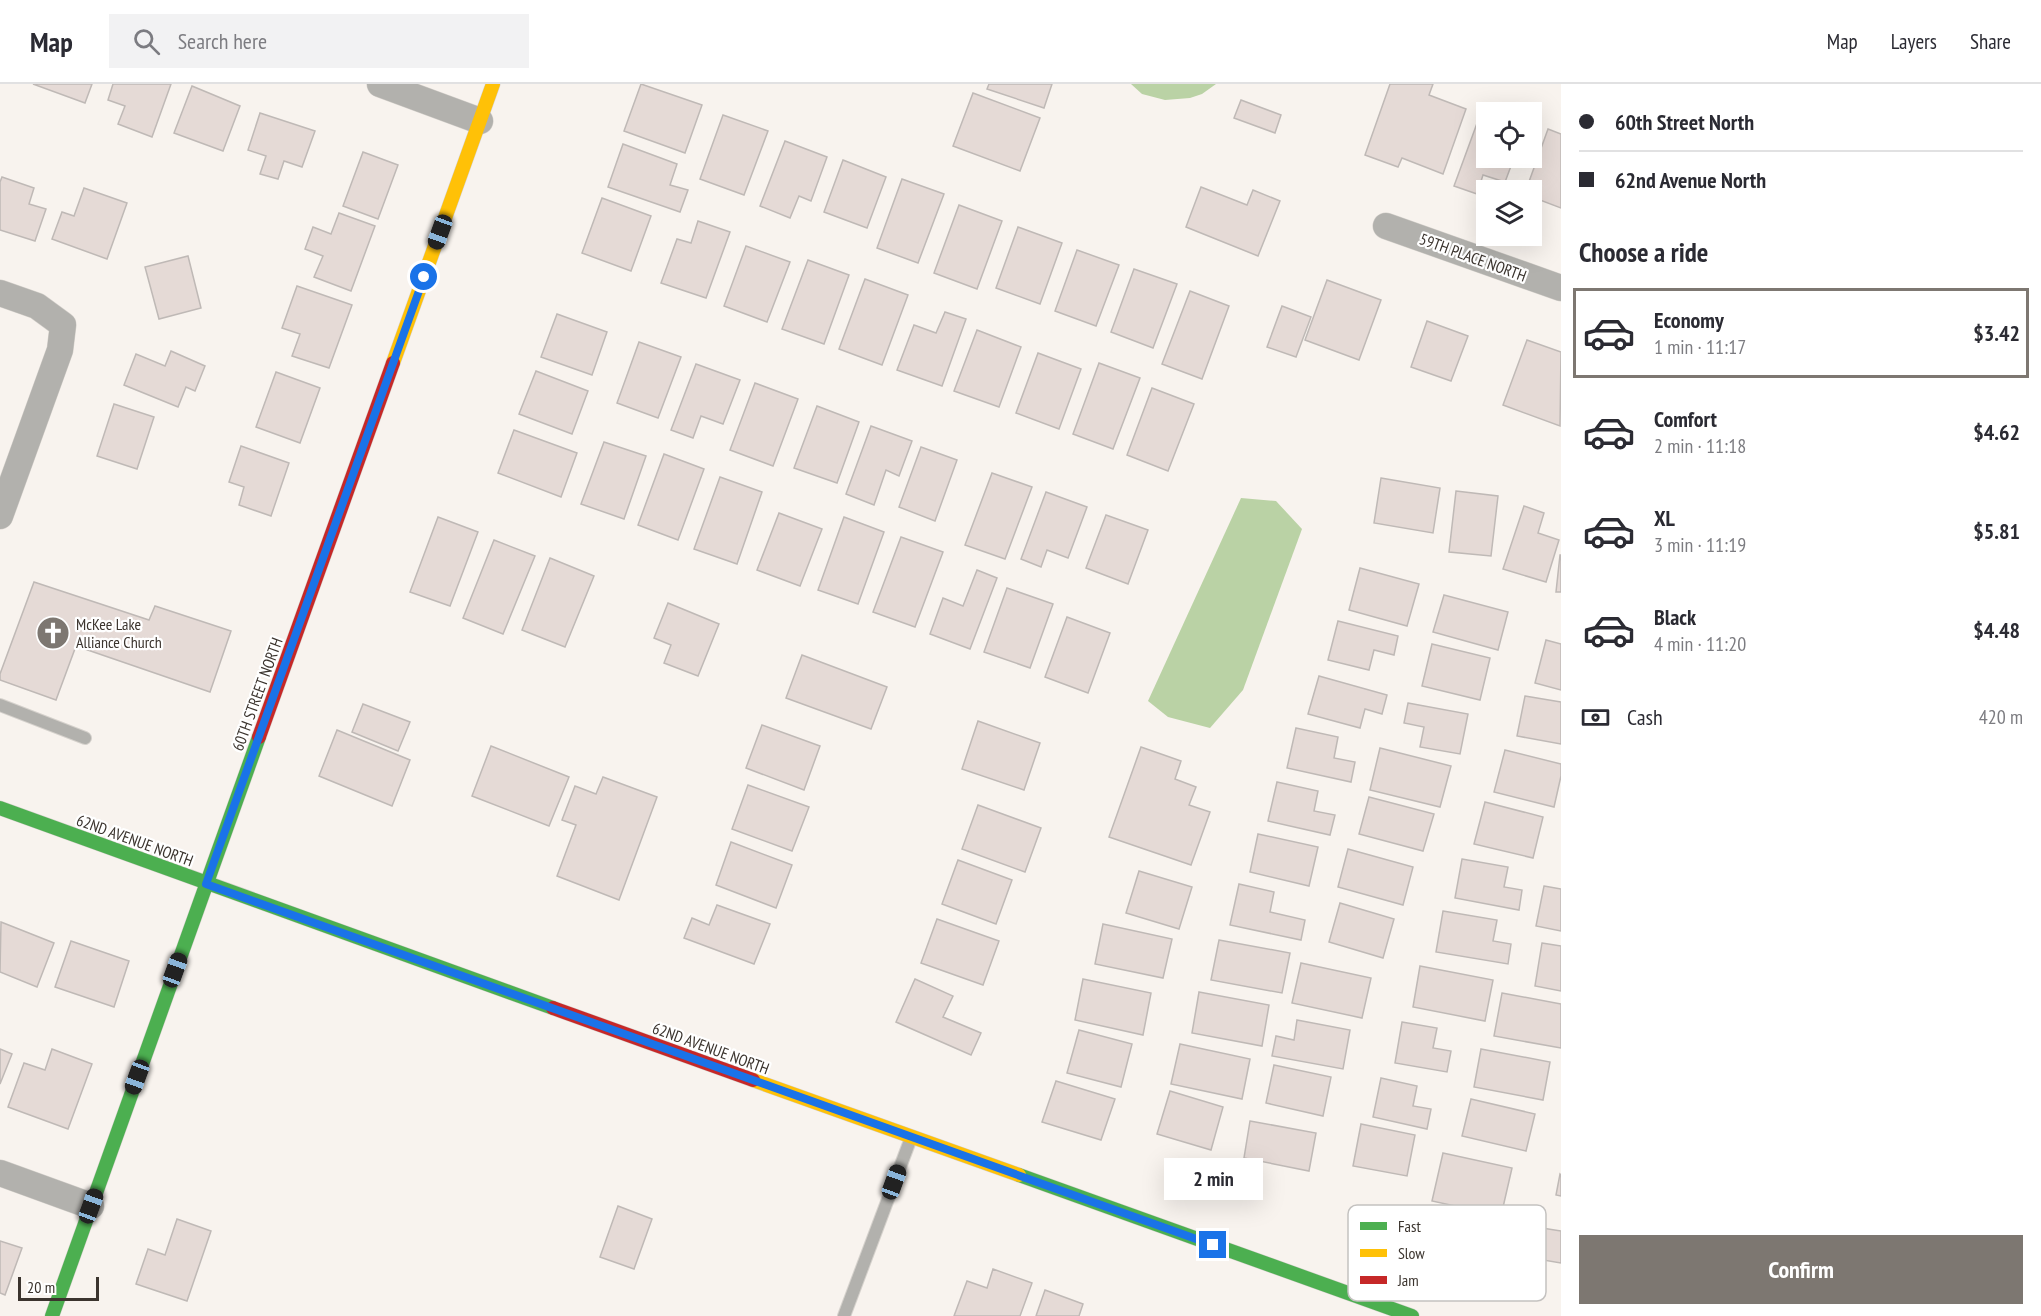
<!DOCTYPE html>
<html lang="en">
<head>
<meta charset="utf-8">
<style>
	body { margin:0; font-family:"PT Sans Narrow",sans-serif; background:#f2f2f3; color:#2b2b33; height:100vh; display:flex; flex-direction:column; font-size:22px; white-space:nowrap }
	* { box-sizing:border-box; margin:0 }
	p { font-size:20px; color:#7c7c81 }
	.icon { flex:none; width:33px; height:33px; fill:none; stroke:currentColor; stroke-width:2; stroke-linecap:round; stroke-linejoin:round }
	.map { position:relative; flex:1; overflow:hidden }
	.drawer { display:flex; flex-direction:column; background:#fff; width:480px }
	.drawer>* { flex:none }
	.banner { display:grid; align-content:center; height:132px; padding:0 18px; background:#fff }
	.controls { position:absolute; left:1476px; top:18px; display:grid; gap:12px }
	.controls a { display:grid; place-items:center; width:66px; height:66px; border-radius:0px; background:#fff; box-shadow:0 6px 24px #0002; font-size:30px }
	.scale { position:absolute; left:18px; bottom:15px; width:81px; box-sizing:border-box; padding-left:6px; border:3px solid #3b342e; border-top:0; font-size:16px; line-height:21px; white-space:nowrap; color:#3b342e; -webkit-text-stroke:4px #fff; paint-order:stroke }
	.end { position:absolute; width:27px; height:27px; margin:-14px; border:8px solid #1a73e8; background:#fff; box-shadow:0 0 0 3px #fff }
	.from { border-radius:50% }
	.bubble { position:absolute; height:42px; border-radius:0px; background:#fff; box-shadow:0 6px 24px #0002; font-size:20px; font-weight:600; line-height:42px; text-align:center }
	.car { position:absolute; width:18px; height:36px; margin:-18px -9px; border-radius:8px; box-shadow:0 0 4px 2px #0007; background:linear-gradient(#222 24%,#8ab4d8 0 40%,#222 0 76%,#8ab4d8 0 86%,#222 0) }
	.banner b { display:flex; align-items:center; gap:21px; height:57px; font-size:22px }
	.banner b+b { border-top:2px solid #e1e1e2 }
	.banner i { width:15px; height:15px; background:#2b2b33 }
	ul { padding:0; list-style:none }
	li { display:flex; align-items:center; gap:18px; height:90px; margin:0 12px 9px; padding:0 6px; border:3px solid transparent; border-radius:0px }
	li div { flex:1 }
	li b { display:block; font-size:22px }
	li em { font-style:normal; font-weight:600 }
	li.on { border-color:#7d7771 }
	li>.icon { width:54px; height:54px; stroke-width:1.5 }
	h2 { padding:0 18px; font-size:27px; line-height:72px }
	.pay { display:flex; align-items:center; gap:15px; height:66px; padding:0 18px; font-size:22px }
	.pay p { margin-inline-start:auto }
	.action { display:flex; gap:12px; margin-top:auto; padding:12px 18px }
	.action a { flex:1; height:69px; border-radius:0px; background:#7d7771; color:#fff; font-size:24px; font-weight:600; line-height:69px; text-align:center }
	header { display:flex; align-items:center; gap:36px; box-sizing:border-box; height:84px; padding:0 30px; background:#fff; border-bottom:2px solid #e1e1e2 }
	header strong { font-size:28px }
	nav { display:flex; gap:33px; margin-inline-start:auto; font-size:21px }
	.search { width:420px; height:54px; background:#f2f2f3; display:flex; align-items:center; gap:15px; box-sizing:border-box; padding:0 21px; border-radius:0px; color:#7c7c81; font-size:22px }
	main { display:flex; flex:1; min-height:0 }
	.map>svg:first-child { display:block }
</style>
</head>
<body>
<header>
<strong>Map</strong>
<div class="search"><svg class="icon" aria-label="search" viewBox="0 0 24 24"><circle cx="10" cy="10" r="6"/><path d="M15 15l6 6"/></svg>Search here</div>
<nav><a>Map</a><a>Layers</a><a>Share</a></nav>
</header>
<main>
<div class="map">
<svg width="1561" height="1232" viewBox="0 0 1561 1232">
	<rect width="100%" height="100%" fill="#f8f3ee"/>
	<g fill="#bad2a5">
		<polygon points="1131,0 1216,0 1202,10 1190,14 1165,16 1142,10"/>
		<polygon points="1241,414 1276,417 1302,445 1243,606 1210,644 1168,633 1148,617"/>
	</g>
	<g fill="#e5dad6" stroke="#bfb9b6" stroke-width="1.5">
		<polygon points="33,0 92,0 85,19"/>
		<polygon points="113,0 171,0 152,53 118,40 125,22 108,16"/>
		<polygon points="641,0 702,21 685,69 624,47"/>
		<polygon points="989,0 1052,0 1044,24 987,5"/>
		<polygon points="1390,0 1433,0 1429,11 1466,25 1443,90 1402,74 1398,83 1365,71"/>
		<polygon points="192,2 240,22 223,67 174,49"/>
		<polygon points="973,9 1040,34 1020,87 953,62"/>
		<polygon points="1241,16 1281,31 1275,49 1234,34"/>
		<polygon points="1483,23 1497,28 1486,28 1486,74 1514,74 1505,98 1483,91 1477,110 1454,102"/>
		<polygon points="260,29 315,47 302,83 284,77 278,95 260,90 266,72 248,66"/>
		<polygon points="723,31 768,47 744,111 700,95"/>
		<polygon points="1548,45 1561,50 1561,124 1532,113 1532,106 1526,106"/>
		<polygon points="785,57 827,73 811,117 799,112 790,134 760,122"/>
		<polygon points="623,60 677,80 670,101 688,106 680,128 608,103"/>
		<polygon points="363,68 398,81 378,135 343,122"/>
		<polygon points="843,76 886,93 867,144 824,128"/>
		<polygon points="2,93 34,104 29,120 46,125 35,157 0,146 0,98"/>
		<polygon points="902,95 944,110 918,179 877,164"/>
		<polygon points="1201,103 1247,121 1253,106 1280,117 1258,172 1186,143"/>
		<polygon points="84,104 127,119 107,175 52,155 62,128 74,132"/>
		<polygon points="602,114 651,132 631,187 582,169"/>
		<polygon points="959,121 1002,137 977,205 934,189"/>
		<polygon points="339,129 375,142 351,207 314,193 323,172 305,165 313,143 331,150"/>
		<polygon points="698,137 730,148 706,214 661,199 677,155 691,159"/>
		<polygon points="1018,143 1062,159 1040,220 996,204"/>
		<polygon points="746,162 790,178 767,238 724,222"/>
		<polygon points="1077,166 1119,181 1096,242 1055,227"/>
		<polygon points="188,172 201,224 159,235 145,183"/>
		<polygon points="808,176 849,191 824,260 782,245"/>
		<polygon points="1134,185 1177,200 1153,264 1111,248"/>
		<polygon points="865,195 908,211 882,281 839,265"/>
		<polygon points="1327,196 1381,216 1359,276 1305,256"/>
		<polygon points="297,202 352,221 329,284 292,272 300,250 282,244"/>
		<polygon points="1190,207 1229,222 1202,295 1162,280"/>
		<polygon points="1282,222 1311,233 1296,273 1267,263"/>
		<polygon points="945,228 966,235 942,302 897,286 914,241 936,249"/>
		<polygon points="557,230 607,248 592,291 541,273"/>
		<polygon points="1427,237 1468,252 1451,297 1411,283"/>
		<polygon points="977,246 1021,263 999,323 954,307"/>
		<polygon points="1527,256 1561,268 1560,342 1503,321"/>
		<polygon points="639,258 681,273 658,334 617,319"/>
		<polygon points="171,267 205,282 195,307 186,303 178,323 124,301 136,270 165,282"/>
		<polygon points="1038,269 1081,285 1059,345 1016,329"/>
		<polygon points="1099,279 1140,294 1113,365 1073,350"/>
		<polygon points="696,280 740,296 723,340 701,332 693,354 671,346"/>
		<polygon points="536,287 588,307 572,350 519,330"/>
		<polygon points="276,288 320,304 300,359 256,343"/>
		<polygon points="755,299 798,315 773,382 730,366"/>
		<polygon points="1152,304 1194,320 1168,387 1127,371"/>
		<polygon points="114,320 154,333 137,385 97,372"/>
		<polygon points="817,322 859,338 837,399 794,384"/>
		<polygon points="871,342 912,357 899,392 886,386 874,421 846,410"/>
		<polygon points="514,346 577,369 561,413 498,389"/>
		<polygon points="604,358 646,372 624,435 581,420"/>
		<polygon points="241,362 289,379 271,432 239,421 244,403 229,398"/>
		<polygon points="921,363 957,376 935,437 899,423"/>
		<polygon points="664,370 704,385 678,456 638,441"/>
		<polygon points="992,389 1032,403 1005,475 965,461"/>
		<polygon points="720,393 762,408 737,480 694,465"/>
		<polygon points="1381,394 1440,404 1433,449 1374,439"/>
		<polygon points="1456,407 1498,412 1491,472 1449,468"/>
		<polygon points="1046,408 1087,423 1068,474 1047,466 1041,483 1021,475"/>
		<polygon points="1524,422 1544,429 1538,449 1559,456 1546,498 1503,485"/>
		<polygon points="779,429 822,445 800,502 757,486"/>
		<polygon points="1106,431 1148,446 1128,500 1086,484"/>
		<polygon points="438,433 478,448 450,522 410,508"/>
		<polygon points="844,433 884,448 858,520 818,506"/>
		<polygon points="901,453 943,468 915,543 873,528"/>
		<polygon points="494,456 535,472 503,550 463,534"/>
		<polygon points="1560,471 1561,471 1561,508 1556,508"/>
		<polygon points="550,474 594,492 565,563 522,546"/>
		<polygon points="1360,484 1419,500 1407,542 1349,526"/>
		<polygon points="977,486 997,494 970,565 930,550 943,514 963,522"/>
		<polygon points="34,498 149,536 155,522 231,547 210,608 76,562 56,616 0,596 0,590"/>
		<polygon points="1007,504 1053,520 1030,584 984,568"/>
		<polygon points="1444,511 1508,528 1498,566 1433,548"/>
		<polygon points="668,519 719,540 698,592 664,579 671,561 654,554"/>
		<polygon points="1067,533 1110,549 1088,609 1045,593"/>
		<polygon points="1338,537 1398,552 1394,571 1374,566 1369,586 1328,576"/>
		<polygon points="1546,556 1561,560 1561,606 1535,599"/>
		<polygon points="1432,560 1490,574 1480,616 1422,602"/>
		<polygon points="802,571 887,603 871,645 786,614"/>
		<polygon points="1319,592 1387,611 1382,630 1365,625 1360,644 1308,630"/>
		<polygon points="1525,612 1561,618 1561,660 1517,652"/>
		<polygon points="1408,619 1468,630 1460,670 1420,663 1424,643 1404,639"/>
		<polygon points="363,620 410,638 398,667 352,648"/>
		<polygon points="978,637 1040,659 1024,706 962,685"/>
		<polygon points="762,641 820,662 804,706 746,684"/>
		<polygon points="1296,644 1338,653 1334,674 1355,678 1351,698 1287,684"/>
		<polygon points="337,646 410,676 392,722 319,692"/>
		<polygon points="491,662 569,693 549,742 472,712"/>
		<polygon points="1141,663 1181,677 1175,695 1196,703 1189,721 1210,728 1191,781 1109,753"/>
		<polygon points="1380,664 1451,682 1440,723 1370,706"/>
		<polygon points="1505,666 1561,680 1561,692 1554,723 1494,708"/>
		<polygon points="603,693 657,713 619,816 557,792 576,741 562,736 575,702 596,710"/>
		<polygon points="1277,698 1318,707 1314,727 1335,731 1330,751 1268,737"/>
		<polygon points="748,701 809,723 792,767 732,745"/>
		<polygon points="1369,713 1434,730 1423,767 1359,750"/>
		<polygon points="1485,718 1543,733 1533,774 1474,760"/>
		<polygon points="978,721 1041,744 1025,788 962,765"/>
		<polygon points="1258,750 1318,763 1309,802 1250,788"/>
		<polygon points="731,758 792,781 776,824 716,801"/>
		<polygon points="1348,765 1413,783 1403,821 1338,803"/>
		<polygon points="1462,775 1508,783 1504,803 1522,806 1519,826 1455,814"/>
		<polygon points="958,776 1012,796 996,840 942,820"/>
		<polygon points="1139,787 1192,803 1179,845 1126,829"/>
		<polygon points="1239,800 1274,808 1270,828 1305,836 1301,856 1230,841"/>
		<polygon points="1544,802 1561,805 1561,847 1536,842"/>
		<polygon points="1340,819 1394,835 1383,874 1329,858"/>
		<polygon points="717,821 770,840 754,880 684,854 692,834 709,841"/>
		<polygon points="1443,827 1497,836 1493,857 1511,860 1508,880 1436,868"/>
		<polygon points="937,835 999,857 983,901 921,879"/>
		<polygon points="1,838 54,859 37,903 0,888"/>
		<polygon points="1103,840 1172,855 1163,894 1095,880"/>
		<polygon points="1219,856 1290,869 1282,909 1211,896"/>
		<polygon points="71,857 129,877 114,923 55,903"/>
		<polygon points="1542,859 1561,862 1561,907 1535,902"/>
		<polygon points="1301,879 1371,894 1362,934 1292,919"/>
		<polygon points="1420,882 1493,896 1485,937 1413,923"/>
		<polygon points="915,895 953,912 943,933 981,949 971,971 896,938"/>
		<polygon points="1083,895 1151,909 1143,951 1075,936"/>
		<polygon points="1199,908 1269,921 1262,962 1192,949"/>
		<polygon points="1502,909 1561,920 1561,964 1494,952"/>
		<polygon points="1297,936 1350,946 1343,985 1272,972 1276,952 1294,956"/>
		<polygon points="1402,938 1437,944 1433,964 1451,967 1447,988 1395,979"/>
		<polygon points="1079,946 1132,960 1121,1003 1067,989"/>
		<polygon points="1180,960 1250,975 1242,1015 1171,1000"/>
		<polygon points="0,965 12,970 0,1000"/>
		<polygon points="52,965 92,980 68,1045 8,1023 24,979 45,986"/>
		<polygon points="1481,965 1550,978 1543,1016 1474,1003"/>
		<polygon points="1274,981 1331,993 1323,1032 1266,1019"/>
		<polygon points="1381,994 1417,1002 1413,1022 1431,1025 1427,1045 1373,1033"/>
		<polygon points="1056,997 1115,1015 1101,1056 1042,1038"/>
		<polygon points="1170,1007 1223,1023 1211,1066 1157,1050"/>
		<polygon points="1471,1015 1535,1030 1526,1067 1462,1052"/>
		<polygon points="1250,1037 1316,1049 1309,1087 1244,1074"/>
		<polygon points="1361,1040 1415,1051 1407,1092 1353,1082"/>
		<polygon points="1443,1069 1512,1084 1501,1132 1432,1117"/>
		<polygon points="1560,1090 1561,1091 1561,1112 1556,1111"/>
		<polygon points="618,1122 652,1135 634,1185 600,1173"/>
		<polygon points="177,1135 211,1147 187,1217 136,1200 148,1165 165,1171"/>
		<polygon points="1542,1144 1561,1147 1561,1179 1537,1175"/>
		<polygon points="0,1157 22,1164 5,1211 0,1209"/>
		<polygon points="993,1185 1032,1199 1020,1232 954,1232 967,1197 987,1204"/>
		<polygon points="1045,1206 1083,1220 1079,1232 1036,1232"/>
	</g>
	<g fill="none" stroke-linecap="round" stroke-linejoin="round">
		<defs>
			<g id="lane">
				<polyline points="0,621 85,654"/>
				<polyline points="844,1232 911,1054"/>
			</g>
			<g id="street">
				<polyline points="380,0 480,37"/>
				<polyline points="1386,142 1561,204"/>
				<polyline points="0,209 37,222 63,241 60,266 0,432"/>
				<polyline points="0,1089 91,1122"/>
			</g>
			<g id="fast">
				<polyline points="0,724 553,924"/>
				<polyline points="1019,1091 1412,1232"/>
				<polyline points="52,1232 259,653"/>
			</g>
			<g id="slow">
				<polyline points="393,279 493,0"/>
				<polyline points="753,996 1019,1091"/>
			</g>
			<g id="jam">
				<polyline points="259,653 393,279"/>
				<polyline points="553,924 753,996"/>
			</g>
		</defs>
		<use href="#lane" stroke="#d5d1cc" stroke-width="14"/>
		<use href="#street" stroke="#d5d1cc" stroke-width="27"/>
		<use href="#fast" stroke="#d5d1cc" stroke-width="15"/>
		<use href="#slow" stroke="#d5d1cc" stroke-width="15"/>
		<use href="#jam" stroke="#d5d1cc" stroke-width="15"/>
		<use href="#lane" stroke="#b2b1ad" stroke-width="12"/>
		<use href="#street" stroke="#b2b1ad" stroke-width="26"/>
		<use href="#fast" stroke="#4caf50" stroke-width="14"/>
		<use href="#slow" stroke="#ffc107" stroke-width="14"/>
		<use href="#jam" stroke="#c62828" stroke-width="14"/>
	</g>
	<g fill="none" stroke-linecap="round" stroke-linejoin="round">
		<polyline stroke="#1a73e8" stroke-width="8" points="424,193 206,800 1213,1161"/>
	</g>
	<defs>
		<symbol id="church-disc" viewBox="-11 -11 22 22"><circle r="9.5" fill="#7d7771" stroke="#fff"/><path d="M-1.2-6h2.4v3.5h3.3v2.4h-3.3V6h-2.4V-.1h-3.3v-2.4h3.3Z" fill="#fff"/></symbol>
	</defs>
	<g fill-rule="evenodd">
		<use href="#church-disc" x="34" y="530" width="38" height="38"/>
	</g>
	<g text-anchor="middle" stroke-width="4.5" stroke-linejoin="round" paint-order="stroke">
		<g font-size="16" fill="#3b342e" stroke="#fff">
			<text transform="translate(1473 173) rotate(20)" y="6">59TH PLACE NORTH</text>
			<text transform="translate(257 610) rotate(-70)" y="6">60TH STREET NORTH</text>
			<text transform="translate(135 756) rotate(20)" y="6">62ND AVENUE NORTH</text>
			<text transform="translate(711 964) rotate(20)" y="6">62ND AVENUE NORTH</text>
		</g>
		<g font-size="16" fill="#3b342e" stroke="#fff" text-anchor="start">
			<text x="76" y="546">McKee Lake<tspan x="76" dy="18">Alliance Church</tspan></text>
		</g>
	</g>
	<rect x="1348" y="1121" width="198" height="96" rx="9" fill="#fff" stroke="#c4c2c0" stroke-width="1.5"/>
	<rect x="1360" y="1138" width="27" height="8" fill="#4caf50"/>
	<rect x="1360" y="1165" width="27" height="8" fill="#ffc107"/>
	<rect x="1360" y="1192" width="27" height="8" fill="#c62828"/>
	<g font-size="16" fill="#3b342e">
		<text x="1398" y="1148">Fast</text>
		<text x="1398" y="1175">Slow</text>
		<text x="1398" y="1202">Jam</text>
	</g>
</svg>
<div class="controls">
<a><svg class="icon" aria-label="locate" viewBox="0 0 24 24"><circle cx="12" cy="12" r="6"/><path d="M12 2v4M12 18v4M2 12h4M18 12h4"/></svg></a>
<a><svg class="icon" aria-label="layers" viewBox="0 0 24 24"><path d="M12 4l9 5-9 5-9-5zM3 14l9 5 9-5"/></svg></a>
</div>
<div class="scale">20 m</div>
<i class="end from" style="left:424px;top:193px"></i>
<i class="end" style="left:1213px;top:1161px"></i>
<div class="bubble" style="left:1164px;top:1074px;width:99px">2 min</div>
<i class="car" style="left:440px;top:148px;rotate:200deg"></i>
<i class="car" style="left:175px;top:886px;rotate:20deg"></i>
<i class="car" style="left:137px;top:993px;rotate:200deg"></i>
<i class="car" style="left:894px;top:1098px;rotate:20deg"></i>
<i class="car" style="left:91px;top:1122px;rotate:20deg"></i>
</div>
<section class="drawer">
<div class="banner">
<b><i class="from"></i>60th Street North</b>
<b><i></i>62nd Avenue North</b>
</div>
<h2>Choose a ride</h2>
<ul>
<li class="on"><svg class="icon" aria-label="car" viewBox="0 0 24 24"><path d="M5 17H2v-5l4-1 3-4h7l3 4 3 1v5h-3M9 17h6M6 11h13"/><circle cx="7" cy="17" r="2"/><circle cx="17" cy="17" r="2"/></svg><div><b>Economy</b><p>1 min · 11:17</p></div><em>$3.42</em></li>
<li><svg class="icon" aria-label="car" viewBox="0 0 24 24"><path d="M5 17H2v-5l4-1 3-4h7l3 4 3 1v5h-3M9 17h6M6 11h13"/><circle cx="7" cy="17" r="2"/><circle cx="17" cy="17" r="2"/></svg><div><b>Comfort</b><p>2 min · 11:18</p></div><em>$4.62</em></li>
<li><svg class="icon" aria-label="car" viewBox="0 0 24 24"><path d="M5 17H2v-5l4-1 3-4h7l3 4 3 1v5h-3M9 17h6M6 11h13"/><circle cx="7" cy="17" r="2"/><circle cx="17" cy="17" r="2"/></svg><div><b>XL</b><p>3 min · 11:19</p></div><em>$5.81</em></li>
<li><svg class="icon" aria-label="car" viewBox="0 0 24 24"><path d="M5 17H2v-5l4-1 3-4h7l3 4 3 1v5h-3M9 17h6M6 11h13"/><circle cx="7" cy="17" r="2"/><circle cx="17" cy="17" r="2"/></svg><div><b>Black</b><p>4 min · 11:20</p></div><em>$4.48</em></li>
</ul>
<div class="pay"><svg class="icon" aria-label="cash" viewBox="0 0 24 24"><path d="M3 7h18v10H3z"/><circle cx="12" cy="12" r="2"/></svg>Cash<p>420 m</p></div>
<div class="action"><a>Confirm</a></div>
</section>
</main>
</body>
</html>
